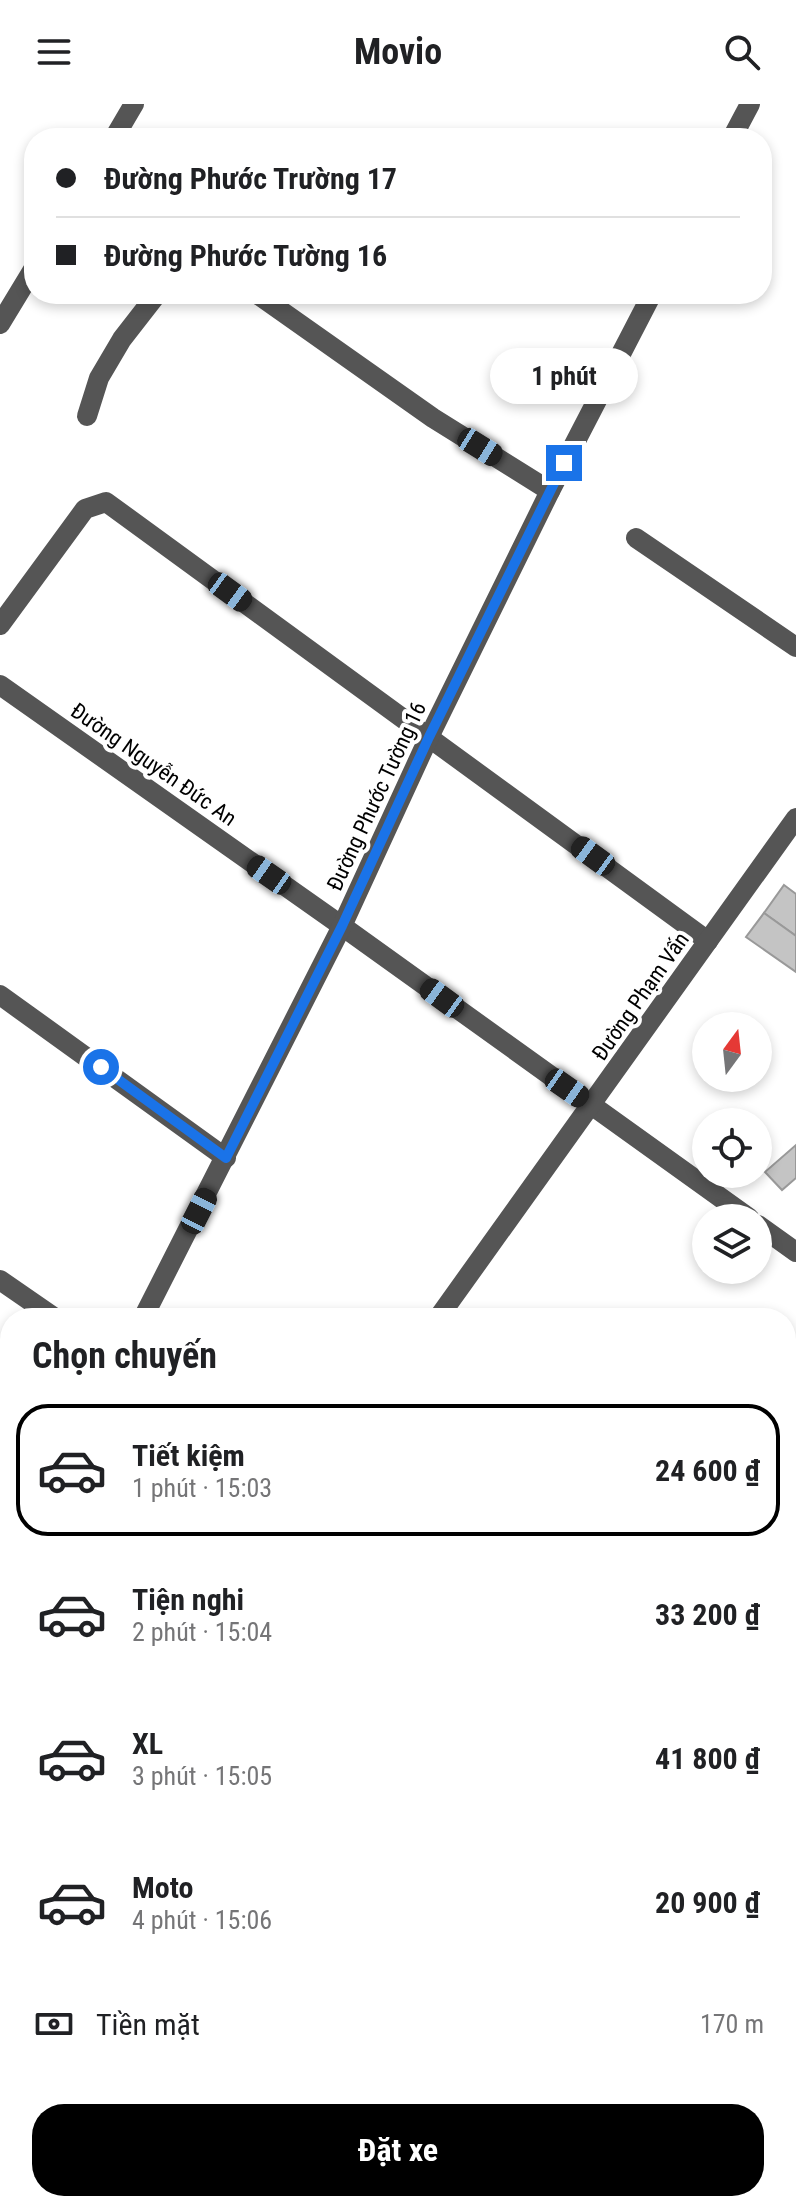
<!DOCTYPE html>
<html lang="vi">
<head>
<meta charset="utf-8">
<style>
	body { margin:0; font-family:"Roboto Condensed",sans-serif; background:#f2f2f2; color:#202124; height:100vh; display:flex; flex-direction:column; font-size:30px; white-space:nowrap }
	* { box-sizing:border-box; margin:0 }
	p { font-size:26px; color:#757577 }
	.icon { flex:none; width:44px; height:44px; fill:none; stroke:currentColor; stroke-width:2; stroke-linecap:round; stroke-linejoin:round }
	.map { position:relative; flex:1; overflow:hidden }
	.details { position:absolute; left:0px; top:1204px; width:796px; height:904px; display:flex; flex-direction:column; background:#fff; border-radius:32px 32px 0 0; box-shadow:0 4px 12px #0003 }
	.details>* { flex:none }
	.guide { position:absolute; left:24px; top:24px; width:748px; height:176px; border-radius:32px; box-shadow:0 4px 12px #0003; display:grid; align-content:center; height:176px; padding:0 32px; background:#fff }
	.needle { width:52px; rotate:15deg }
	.tools { position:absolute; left:692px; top:908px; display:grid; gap:16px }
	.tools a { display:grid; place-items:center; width:80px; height:80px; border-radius:50%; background:#fff; box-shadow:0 4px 12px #0003; font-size:40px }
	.end { position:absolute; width:36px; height:36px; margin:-18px; border:10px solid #1a73e8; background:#fff; box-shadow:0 0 0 4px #fff }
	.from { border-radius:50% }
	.bubble { position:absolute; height:56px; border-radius:28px; background:#fff; box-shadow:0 4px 12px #0003; font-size:26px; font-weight:700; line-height:56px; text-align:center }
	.car { position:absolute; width:24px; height:48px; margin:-24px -12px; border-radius:10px; box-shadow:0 0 6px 2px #0007; background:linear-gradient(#222 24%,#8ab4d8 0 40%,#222 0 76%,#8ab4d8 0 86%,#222 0) }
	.guide b { display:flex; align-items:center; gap:28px; height:76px; font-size:30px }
	.guide b+b { border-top:2px solid #e0e0e0 }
	.guide i { width:20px; height:20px; background:#202124 }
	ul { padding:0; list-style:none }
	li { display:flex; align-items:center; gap:24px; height:132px; margin:0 16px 12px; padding:0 16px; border:4px solid transparent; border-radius:32px }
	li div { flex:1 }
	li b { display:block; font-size:30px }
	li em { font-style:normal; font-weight:700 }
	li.selected { border-color:#000 }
	li>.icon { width:72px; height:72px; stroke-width:1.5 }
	h2 { padding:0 32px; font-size:36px; line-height:96px }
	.pay { display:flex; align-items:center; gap:20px; height:88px; padding:0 32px; font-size:30px }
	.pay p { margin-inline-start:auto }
	.primary-button { display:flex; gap:16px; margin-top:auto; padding:16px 32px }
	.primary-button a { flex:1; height:92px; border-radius:32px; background:#000; color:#fff; font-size:32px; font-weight:700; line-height:92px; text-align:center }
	header { display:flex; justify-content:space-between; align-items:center; height:104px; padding:0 32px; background:#fff; font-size:36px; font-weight:700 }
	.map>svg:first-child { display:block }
</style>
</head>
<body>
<header><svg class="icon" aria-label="menu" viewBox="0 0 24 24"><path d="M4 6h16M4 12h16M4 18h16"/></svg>Movio<svg class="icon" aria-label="search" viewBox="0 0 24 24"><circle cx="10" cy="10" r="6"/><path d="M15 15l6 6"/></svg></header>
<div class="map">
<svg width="796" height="2108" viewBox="0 0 796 2108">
	<rect width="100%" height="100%" fill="#fff"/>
	<g fill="#c4c4c4" stroke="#999" stroke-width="2">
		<polygon points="784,781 796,790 796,832 764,809"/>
		<polygon points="764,809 796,832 796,868 746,833"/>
		<polygon points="796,1041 796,1074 782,1086 765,1068"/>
		<polygon points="7,1812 10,1814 10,1896 0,1908 0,1821"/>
	</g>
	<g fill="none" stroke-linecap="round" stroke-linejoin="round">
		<g stroke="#555" stroke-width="20">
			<polyline points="114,34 134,0"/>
			<polyline points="732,34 750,0"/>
			<polyline points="257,190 433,314 550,387"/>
			<polyline points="0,220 34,164"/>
			<polyline points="87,312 99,274 122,235 157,190"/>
			<polyline points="636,434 796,543"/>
			<polyline points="0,521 85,405 106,398 708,837"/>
			<polyline points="0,581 342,822 749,1114"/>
			<polyline points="0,891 226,1054"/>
			<polyline points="758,1121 796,1148"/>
			<polyline points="0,1176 55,1214"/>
			<polyline points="143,1214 342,822 429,633 550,387 652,190"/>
			<polyline points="438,1214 796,714"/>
			<polyline points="786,1310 796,1296"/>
			<polyline points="0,1533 10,1540"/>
			<polyline points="0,1628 10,1635"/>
			<polyline points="786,1750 796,1757"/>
			<polyline points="0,1977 10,1984"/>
			<polyline points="786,2095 796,2102"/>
			<polyline points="173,2098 188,2108"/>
			<polyline points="666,2098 680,2108"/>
			<polyline points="222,2108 229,2098"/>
		</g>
	</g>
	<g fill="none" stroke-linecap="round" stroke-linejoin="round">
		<polyline stroke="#1a73e8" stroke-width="10" points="101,963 226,1054 342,822 429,633 564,359"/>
	</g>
	<g text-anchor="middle" stroke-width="8" stroke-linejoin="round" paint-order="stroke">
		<g font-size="22" fill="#000" stroke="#fff">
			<text transform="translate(154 660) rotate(35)" y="8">Đường Nguyễn Đức An</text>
			<text transform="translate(376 692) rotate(-65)" y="8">Đường Phước Tường 16</text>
			<text transform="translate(640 892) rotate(-55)" y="8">Đường Phạm Vấn</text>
		</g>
	</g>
</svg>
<div class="tools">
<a><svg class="needle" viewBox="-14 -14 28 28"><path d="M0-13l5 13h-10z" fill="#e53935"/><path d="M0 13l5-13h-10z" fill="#757577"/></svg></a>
<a><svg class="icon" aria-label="locate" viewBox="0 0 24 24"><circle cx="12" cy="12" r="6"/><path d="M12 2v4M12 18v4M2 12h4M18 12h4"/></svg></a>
<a><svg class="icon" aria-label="layers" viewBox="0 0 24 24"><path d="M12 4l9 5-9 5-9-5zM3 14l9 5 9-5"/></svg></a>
</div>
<i class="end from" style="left:101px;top:963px"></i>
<i class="end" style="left:564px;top:359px"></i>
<div class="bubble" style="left:490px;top:244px;width:148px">1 phút</div>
<i class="car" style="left:480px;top:343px;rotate:122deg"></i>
<i class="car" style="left:230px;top:488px;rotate:126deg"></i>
<i class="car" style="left:593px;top:752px;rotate:306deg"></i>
<i class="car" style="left:269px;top:771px;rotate:305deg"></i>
<i class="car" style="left:442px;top:894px;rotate:306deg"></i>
<i class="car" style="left:567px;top:984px;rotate:125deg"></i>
<i class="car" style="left:199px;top:1107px;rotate:27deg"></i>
<div class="guide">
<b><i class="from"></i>Đường Phước Trường 17</b>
<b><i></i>Đường Phước Tường 16</b>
</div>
<section class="details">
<h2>Chọn chuyến</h2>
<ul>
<li class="selected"><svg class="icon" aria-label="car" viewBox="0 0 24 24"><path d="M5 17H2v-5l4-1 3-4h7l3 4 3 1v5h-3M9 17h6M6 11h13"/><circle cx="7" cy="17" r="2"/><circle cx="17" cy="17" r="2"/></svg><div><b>Tiết kiệm</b><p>1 phút · 15:03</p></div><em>24 600 ₫</em></li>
<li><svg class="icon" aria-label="car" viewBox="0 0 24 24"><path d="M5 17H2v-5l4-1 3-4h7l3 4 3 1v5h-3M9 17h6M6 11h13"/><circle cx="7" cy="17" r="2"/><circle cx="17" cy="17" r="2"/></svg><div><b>Tiện nghi</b><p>2 phút · 15:04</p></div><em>33 200 ₫</em></li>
<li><svg class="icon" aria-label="car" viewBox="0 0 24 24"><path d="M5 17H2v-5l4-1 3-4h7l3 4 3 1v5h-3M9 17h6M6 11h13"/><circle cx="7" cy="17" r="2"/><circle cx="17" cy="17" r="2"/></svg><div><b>XL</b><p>3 phút · 15:05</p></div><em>41 800 ₫</em></li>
<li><svg class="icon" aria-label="car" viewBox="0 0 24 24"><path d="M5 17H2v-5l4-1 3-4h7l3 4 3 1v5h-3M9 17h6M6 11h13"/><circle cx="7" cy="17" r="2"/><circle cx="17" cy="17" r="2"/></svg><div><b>Moto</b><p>4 phút · 15:06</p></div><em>20 900 ₫</em></li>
</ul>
<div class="pay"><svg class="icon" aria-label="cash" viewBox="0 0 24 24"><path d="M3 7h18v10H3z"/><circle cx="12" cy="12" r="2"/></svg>Tiền mặt<p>170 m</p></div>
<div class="primary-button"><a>Đặt xe</a></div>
</section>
</div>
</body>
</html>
